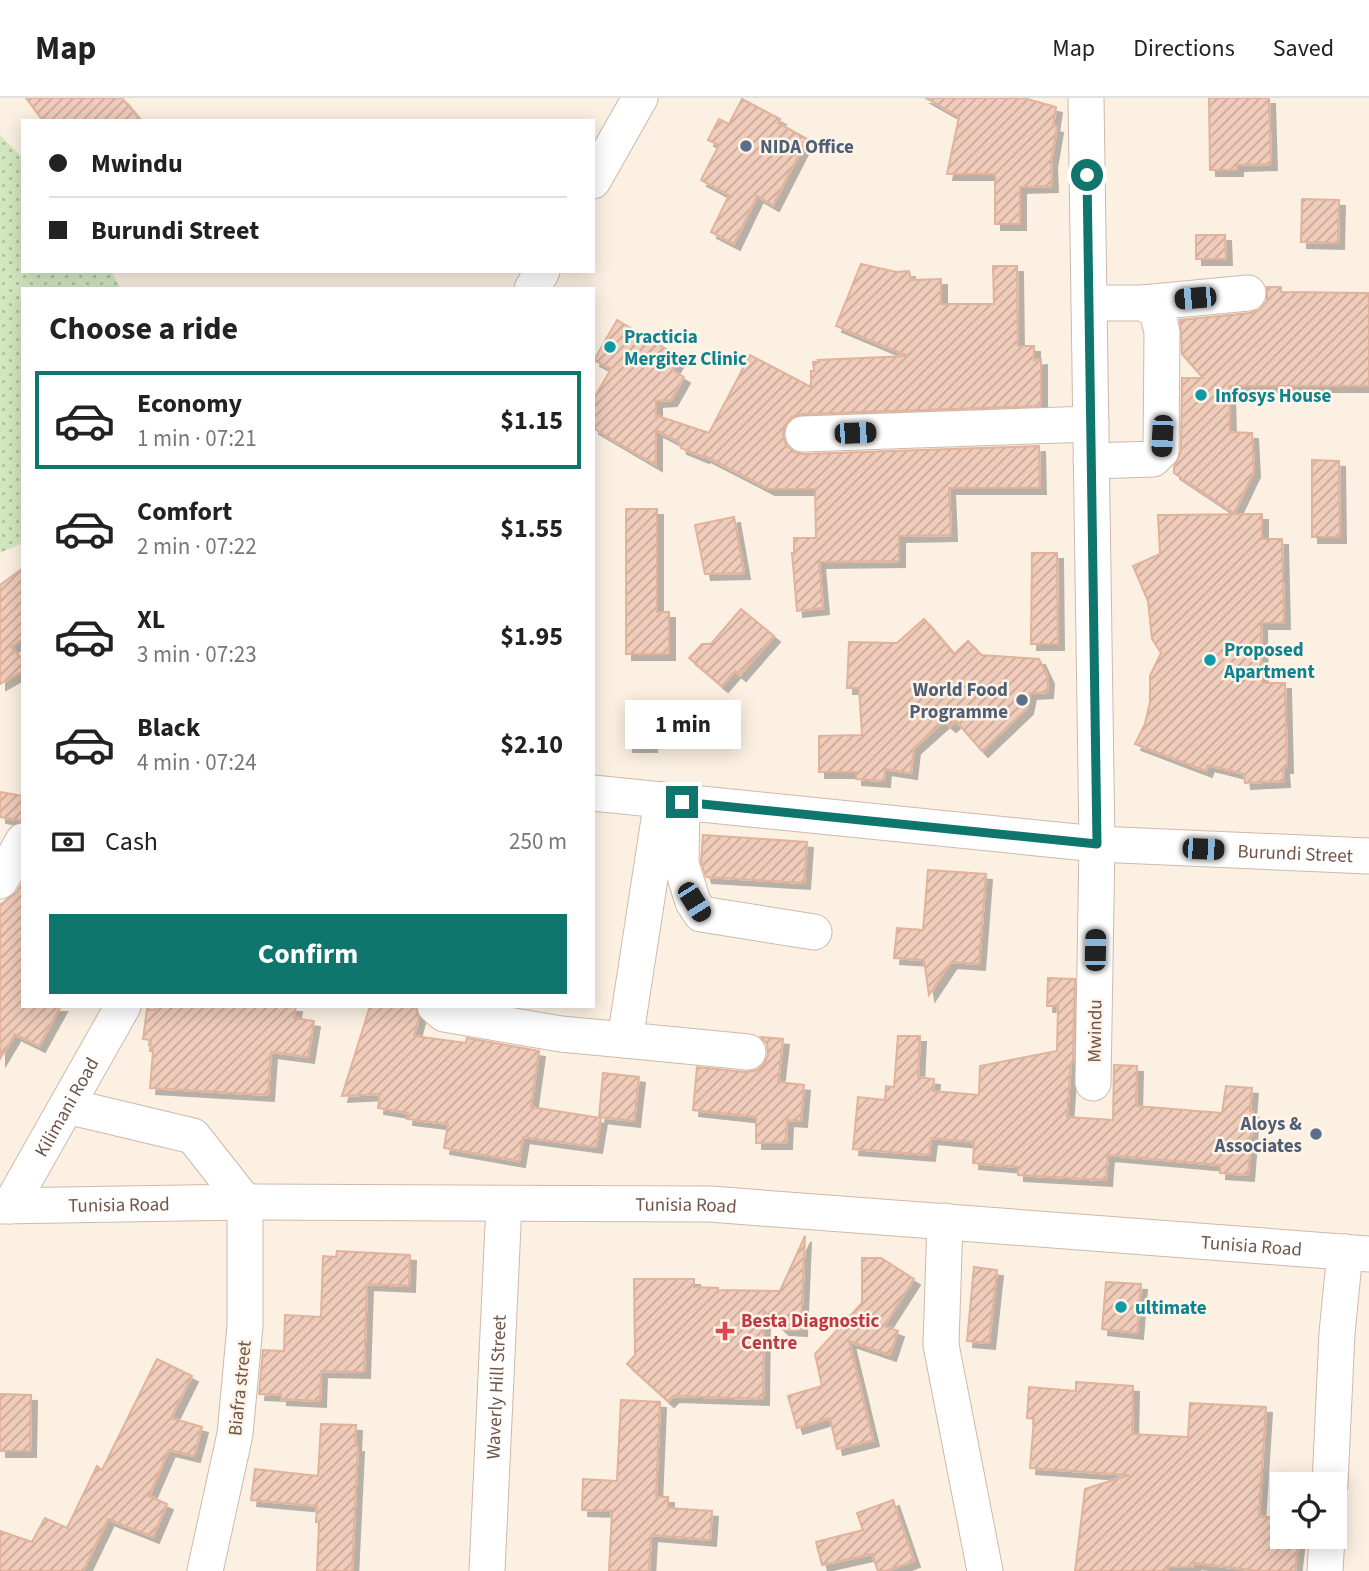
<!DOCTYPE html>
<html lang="en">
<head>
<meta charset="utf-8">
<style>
	body { margin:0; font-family:"Source Sans 3",sans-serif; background:#f2f2f2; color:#222; height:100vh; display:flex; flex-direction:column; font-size:26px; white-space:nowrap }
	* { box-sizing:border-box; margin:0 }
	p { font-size:23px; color:#767676 }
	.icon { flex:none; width:38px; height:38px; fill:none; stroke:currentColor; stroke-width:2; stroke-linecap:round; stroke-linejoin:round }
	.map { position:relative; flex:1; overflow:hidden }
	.sheet { position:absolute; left:21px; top:189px; width:574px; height:721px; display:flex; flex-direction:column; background:#fff; border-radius:0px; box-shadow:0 4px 18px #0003 }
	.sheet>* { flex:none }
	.hud { position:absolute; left:21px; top:21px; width:574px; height:154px; border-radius:0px; box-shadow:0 4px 18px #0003; display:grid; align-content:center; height:154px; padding:0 28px; background:#fff }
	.buttons { position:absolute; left:1270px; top:1374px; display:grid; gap:14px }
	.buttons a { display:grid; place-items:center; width:77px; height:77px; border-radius:0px; background:#fff; box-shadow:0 4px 18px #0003; font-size:35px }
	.end { position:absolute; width:32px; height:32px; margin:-16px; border:9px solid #0f766e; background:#fff; box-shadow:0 0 0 4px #fff }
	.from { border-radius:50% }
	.bubble { position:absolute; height:49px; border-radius:0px; background:#fff; box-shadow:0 4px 18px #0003; font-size:23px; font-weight:700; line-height:49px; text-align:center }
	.car { position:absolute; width:21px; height:42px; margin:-21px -10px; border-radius:9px; box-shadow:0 0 5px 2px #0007; background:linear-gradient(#222 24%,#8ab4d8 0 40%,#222 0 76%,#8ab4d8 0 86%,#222 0) }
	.hud b { display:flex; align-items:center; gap:24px; height:66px; font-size:26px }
	.hud b+b { border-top:2px solid #e0e0e0 }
	.hud i { width:18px; height:18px; background:#222 }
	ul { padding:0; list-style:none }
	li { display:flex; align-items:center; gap:21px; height:98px; margin:0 14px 10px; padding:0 14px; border:4px solid transparent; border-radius:0px }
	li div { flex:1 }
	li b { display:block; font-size:26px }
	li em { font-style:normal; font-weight:700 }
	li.current { border-color:#0f766e }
	li>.icon { width:63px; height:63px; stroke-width:1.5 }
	h2 { padding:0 28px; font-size:32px; line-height:84px }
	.pay { display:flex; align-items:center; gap:18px; height:77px; padding:0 28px; font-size:26px }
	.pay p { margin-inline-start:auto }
	.primary-button { display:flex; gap:14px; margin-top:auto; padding:14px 28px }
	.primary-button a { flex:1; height:80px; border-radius:0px; background:#0f766e; color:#fff; font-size:28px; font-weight:700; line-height:80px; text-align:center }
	header { display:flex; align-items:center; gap:42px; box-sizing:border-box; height:98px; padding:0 35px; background:#fff; border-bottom:2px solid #e0e0e0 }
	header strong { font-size:33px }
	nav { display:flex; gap:38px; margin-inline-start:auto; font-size:24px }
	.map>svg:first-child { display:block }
</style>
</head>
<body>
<header>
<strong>Map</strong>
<nav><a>Map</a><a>Directions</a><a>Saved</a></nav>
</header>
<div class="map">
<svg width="1369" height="1473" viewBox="0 0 1369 1473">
	<defs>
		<pattern id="grass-dots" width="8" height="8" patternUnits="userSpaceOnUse" patternTransform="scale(1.75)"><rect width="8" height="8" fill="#d3e8c1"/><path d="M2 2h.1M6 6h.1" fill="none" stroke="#b0bf9f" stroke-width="1.8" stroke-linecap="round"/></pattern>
		<pattern id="building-hatch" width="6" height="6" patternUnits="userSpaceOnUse" patternTransform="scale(1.75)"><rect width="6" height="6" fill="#f0ccba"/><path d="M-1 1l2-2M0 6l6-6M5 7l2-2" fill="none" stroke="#c7a899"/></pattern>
		<filter id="shadow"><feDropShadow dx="6" dy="6" stdDeviation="0" flood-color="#0004"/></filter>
	</defs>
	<rect width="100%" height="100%" fill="#fbf0e2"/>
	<polygon fill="url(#grass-dots)" points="0,37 23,60 23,173 111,173 121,191 23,191 23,445 0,455"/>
	<g fill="url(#building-hatch)" stroke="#e2b29b" stroke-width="2" filter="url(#shadow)">
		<polygon points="26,0 122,0 141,23 43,23"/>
		<polygon points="926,0 1023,0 1056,9 1053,28 1057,29 1051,64 1052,88 1020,89 1020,126 995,126 995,76 947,76 959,19"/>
		<polygon points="1209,0 1269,0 1271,66 1237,67 1237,72 1210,72"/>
		<polygon points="742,1 780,21 778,25 807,41 773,107 757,98 734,146 711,134 729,97 701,82 719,47 708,42 719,21 729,26"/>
		<polygon points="1302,101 1339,102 1338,145 1301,144"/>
		<polygon points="1196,137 1225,137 1226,161 1196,161"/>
		<polygon points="861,166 896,174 909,173 911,182 941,181 941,206 994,206 993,168 1017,168 1018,248 1034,248 1034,262 1041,261 1041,308 802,316 792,319 785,327 783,337 786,347 794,354 804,356 1039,348 1040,390 949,390 951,437 899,438 899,463 819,464 823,510 797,513 792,455 794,455 794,440 816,440 815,391 769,391 703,357 703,359 681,350 679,344 656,332 656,367 593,330 593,302 611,271 594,262 617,222 680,259 672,272 684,279 671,302 656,303 656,322 658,318 709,335 750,257 811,289 811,273 814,273 813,264 819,264 818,262 908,258 836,228"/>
		<polygon points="1267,189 1281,189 1281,194 1369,195 1369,288 1229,288 1230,334 1252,335 1254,373 1234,415 1174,375 1174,369 1181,353 1182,280 1203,280 1182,256 1180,222 1250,215 1259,212 1267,203"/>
		<polygon points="1312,362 1339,363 1340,439 1312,439"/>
		<polygon points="626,411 657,411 657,514 669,514 669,556 626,556"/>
		<polygon points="1262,416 1262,441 1282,441 1284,525 1261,525 1262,585 1285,585 1287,669 1283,669 1284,683 1245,685 1244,676 1208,667 1206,673 1135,646 1145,626 1150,604 1150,578 1161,555 1152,541 1148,503 1133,468 1160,456 1158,417"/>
		<polygon points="734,419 744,475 705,476 695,427"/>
		<polygon points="1032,455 1057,455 1058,546 1031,546"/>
		<polygon points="23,470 23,541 11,549 23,562 23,573 0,586 0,487"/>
		<polygon points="741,511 774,538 740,577 735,573 722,588 689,560 702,546 711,546"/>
		<polygon points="924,521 954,556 968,543 981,557 1039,561 1048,580 1047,594 1030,595 1027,610 982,653 956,623 950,628 944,623 914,650 911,675 885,671 884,683 856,681 856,674 819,674 819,638 862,637 859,590 847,590 849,544 897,545"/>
		<polygon points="627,623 651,624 651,648 627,648"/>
		<polygon points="0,694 23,698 23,723 0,719"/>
		<polygon points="703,737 807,744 804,785 706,779 701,764"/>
		<polygon points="928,772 986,776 979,866 951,864 929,897 924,862 894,860 897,830 923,832"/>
		<polygon points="23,784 23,908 61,908 39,948 15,936 0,961 0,807 17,794"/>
		<polygon points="1048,880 1075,881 1073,964 1071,964 1067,1019 1113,1022 1114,967 1137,968 1136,1008 1222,1015 1226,988 1252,990 1250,1013 1253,1014 1248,1077 1220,1075 1220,1067 1108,1057 1106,1082 1018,1077 1018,1069 973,1065 974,1044 931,1040 929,1057 853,1051 858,999 885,1002 886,988 894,989 898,938 920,938 918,979 934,981 933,993 979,997 980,968 1057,953 1058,908 1047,908"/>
		<polygon points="156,908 296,908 294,920 314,923 308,959 271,954 268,997 150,990 153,953 150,953 151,942 143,941 147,911 155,912"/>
		<polygon points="370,908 415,908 419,920 414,938 466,945 467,940 539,953 531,1009 601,1020 596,1049 523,1039 519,1063 444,1050 448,1026 407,1021 408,1015 378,1010 380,996 342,998"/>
		<polygon points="761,939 783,941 778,984 804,987 801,1023 787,1022 786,1045 756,1045 756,1019 693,1012 697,969 746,974 757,972 764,966 768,957 767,946"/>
		<polygon points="603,975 639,979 634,1023 599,1019"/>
		<polygon points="805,1138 801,1232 783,1231 764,1213 763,1301 673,1298 668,1303 627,1266 635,1257 634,1181 694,1181 694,1189 718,1190 718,1192 780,1193"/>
		<polygon points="337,1153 410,1157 409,1188 367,1186 364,1274 321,1273 320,1303 281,1301 281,1297 259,1296 263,1252 284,1253 285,1217 321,1219 323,1158 336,1159"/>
		<polygon points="862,1160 881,1160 914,1181 884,1228 898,1233 890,1257 849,1243 873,1342 837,1351 830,1320 797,1330 788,1298 822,1288 815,1256 862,1205"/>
		<polygon points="974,1169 997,1172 989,1245 967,1243"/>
		<polygon points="1106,1184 1141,1186 1137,1235 1102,1231"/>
		<polygon points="157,1261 192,1278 171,1320 202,1329 194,1358 169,1352 149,1398 167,1406 153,1439 108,1421 83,1473 0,1473 0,1433 32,1444 45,1420 67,1430 97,1368 102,1372"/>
		<polygon points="1076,1284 1133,1288 1132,1336 1188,1339 1190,1305 1266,1309 1259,1418 1283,1421 1283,1438 1299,1438 1295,1473 1259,1473 1194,1465 1194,1469 1168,1469 1168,1473 1075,1473 1085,1391 1129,1377 1030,1370 1034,1321 1027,1320 1029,1289 1076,1293"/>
		<polygon points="0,1296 31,1297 30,1353 0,1353"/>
		<polygon points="621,1302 660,1304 656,1399 668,1399 668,1410 712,1413 710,1442 651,1437 649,1473 609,1473 612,1413 582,1412 583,1381 617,1383"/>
		<polygon points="321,1326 356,1327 355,1348 358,1348 352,1473 317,1473 319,1424 316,1424 317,1408 251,1402 255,1371 318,1378"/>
		<polygon points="893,1402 914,1463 886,1473 878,1473 872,1456 822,1467 816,1444 863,1432 857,1415"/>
	</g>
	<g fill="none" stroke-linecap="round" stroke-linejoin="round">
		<defs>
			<g id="minor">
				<polyline points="1086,0 1097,746 1093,985"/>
				<polyline points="593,83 640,0"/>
				<polyline points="532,191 542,173"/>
				<polyline points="1089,205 1143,205 1157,213 1162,234 1161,353 1153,361 1091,363"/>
				<polyline points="1143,205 1248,195"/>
				<polyline points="803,336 1091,326"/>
				<path id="s1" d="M593 695 1097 746 1369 758"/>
				<polyline points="662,702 625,942 748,954"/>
				<polyline points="682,704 681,766 693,804 701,816 814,834"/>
				<polyline points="0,783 23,743"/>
				<polyline points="435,908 444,916 561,936 625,942"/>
				<polyline points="67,1008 193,1038 245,1104 245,1228 235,1336 205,1473"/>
				<path id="s2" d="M0 1108 245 1104 710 1106 1369 1156"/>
				<path id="s3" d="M10 1108 123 908"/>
				<polyline points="945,1123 941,1247 985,1473"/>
				<polyline points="1330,1386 1337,1235 1345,1154"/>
				<path id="s4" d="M487 1473 504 1106"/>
				<polyline points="1325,1473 1327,1438"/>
			</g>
		</defs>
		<use href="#minor" stroke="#ceb9ac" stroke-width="37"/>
		<use href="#minor" stroke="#fff" stroke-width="35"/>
	</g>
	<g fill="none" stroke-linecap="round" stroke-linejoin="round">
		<polyline stroke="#0f766e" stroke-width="9" points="682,704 1097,746 1087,77"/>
	</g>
	<g fill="#5c6f8a" stroke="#fef4e8" stroke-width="2.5">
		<circle cx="746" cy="48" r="7"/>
		<circle cx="1022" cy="602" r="7"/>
		<circle cx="1316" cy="1036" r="7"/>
	</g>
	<g fill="#0f9aa8" stroke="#fef4e8" stroke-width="2.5">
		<circle cx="610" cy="249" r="7"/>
		<circle cx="1201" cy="297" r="7"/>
		<circle cx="1210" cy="562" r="7"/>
		<circle cx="1121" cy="1209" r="7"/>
	</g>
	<path fill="#e0444e" stroke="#fef4e8" stroke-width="2.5" d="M721.5 1222.5h7v7h7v7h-7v7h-7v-7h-7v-7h7z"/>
	<g text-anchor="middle" stroke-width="5" stroke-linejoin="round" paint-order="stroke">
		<g font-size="19" font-weight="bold" fill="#4e5e75" stroke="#fef4e8" text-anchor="end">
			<text x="760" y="55" text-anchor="start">NIDA Office</text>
			<text x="1008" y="598">World Food<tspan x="1008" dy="22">Programme</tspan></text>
			<text x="1302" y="1032">Aloys &amp;<tspan x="1302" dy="22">Associates</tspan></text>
		</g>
		<g font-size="19" font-weight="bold" fill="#0d838f" stroke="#fef4e8" text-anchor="start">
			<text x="624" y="245">Practicia<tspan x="624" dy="22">Mergitez Clinic</tspan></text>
			<text x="1215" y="304">Infosys House</text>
			<text x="1224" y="558">Proposed<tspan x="1224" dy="22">Apartment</tspan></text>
			<text x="1135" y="1216">ultimate</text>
		</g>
		<g font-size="19" fill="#725549" stroke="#fef4e8">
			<text dy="7" stroke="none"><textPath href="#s1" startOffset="705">Burundi Street</textPath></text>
			<text transform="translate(1094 933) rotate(-89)" y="7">Mwindu</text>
			<text dy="7" stroke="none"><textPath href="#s3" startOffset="114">Kilimani Road</textPath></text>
			<text dy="7" stroke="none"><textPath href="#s2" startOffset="119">Tunisia Road</textPath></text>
			<text dy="7" stroke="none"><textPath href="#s2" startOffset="686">Tunisia Road</textPath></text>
			<text dy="7" stroke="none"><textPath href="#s2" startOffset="1253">Tunisia Road</textPath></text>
			<text transform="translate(239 1290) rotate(-84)" y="7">Biafra street</text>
			<text dy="7" stroke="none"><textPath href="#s4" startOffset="184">Waverly Hill Street</textPath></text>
		</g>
		<g font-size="19" font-weight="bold" fill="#be3a42" stroke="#fef4e8" text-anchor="start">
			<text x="741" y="1229">Besta Diagnostic<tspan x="741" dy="22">Centre</tspan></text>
		</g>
	</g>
</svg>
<div class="buttons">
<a><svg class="icon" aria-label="locate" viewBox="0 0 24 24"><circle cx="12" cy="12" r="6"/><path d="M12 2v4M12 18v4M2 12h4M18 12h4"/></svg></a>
</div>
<i class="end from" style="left:1087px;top:77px"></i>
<i class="end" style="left:682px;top:704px"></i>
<div class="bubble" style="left:625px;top:602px;width:116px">1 min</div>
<i class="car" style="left:1195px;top:200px;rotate:265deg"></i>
<i class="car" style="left:855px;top:335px;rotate:88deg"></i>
<i class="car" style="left:1162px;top:338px;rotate:183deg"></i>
<i class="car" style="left:1203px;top:751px;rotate:92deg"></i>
<i class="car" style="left:694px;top:804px;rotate:148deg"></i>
<i class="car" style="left:1095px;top:852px;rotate:1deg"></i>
<div class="hud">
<b><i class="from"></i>Mwindu</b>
<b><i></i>Burundi Street</b>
</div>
<section class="sheet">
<h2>Choose a ride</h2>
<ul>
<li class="current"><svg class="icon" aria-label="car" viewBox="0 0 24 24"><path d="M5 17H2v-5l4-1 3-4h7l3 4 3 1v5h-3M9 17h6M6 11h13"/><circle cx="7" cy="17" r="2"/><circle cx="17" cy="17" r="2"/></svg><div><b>Economy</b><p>1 min · 07:21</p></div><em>$1.15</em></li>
<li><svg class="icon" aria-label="car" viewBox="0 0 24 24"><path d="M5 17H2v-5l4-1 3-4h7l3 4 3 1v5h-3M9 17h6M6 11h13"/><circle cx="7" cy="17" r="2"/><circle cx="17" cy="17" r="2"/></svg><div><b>Comfort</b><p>2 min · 07:22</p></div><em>$1.55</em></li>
<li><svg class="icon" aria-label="car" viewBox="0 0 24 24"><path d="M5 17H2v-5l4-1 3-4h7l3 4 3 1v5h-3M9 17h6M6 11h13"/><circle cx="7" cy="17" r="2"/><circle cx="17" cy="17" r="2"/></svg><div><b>XL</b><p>3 min · 07:23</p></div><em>$1.95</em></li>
<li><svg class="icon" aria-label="car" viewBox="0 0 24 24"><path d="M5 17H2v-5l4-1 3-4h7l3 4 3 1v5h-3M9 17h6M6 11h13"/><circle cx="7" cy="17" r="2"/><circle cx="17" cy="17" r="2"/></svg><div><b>Black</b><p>4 min · 07:24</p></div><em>$2.10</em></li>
</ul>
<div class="pay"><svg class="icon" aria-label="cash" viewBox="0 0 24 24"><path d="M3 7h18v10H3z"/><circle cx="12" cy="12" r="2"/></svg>Cash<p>250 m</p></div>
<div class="primary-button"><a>Confirm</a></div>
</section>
</div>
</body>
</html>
